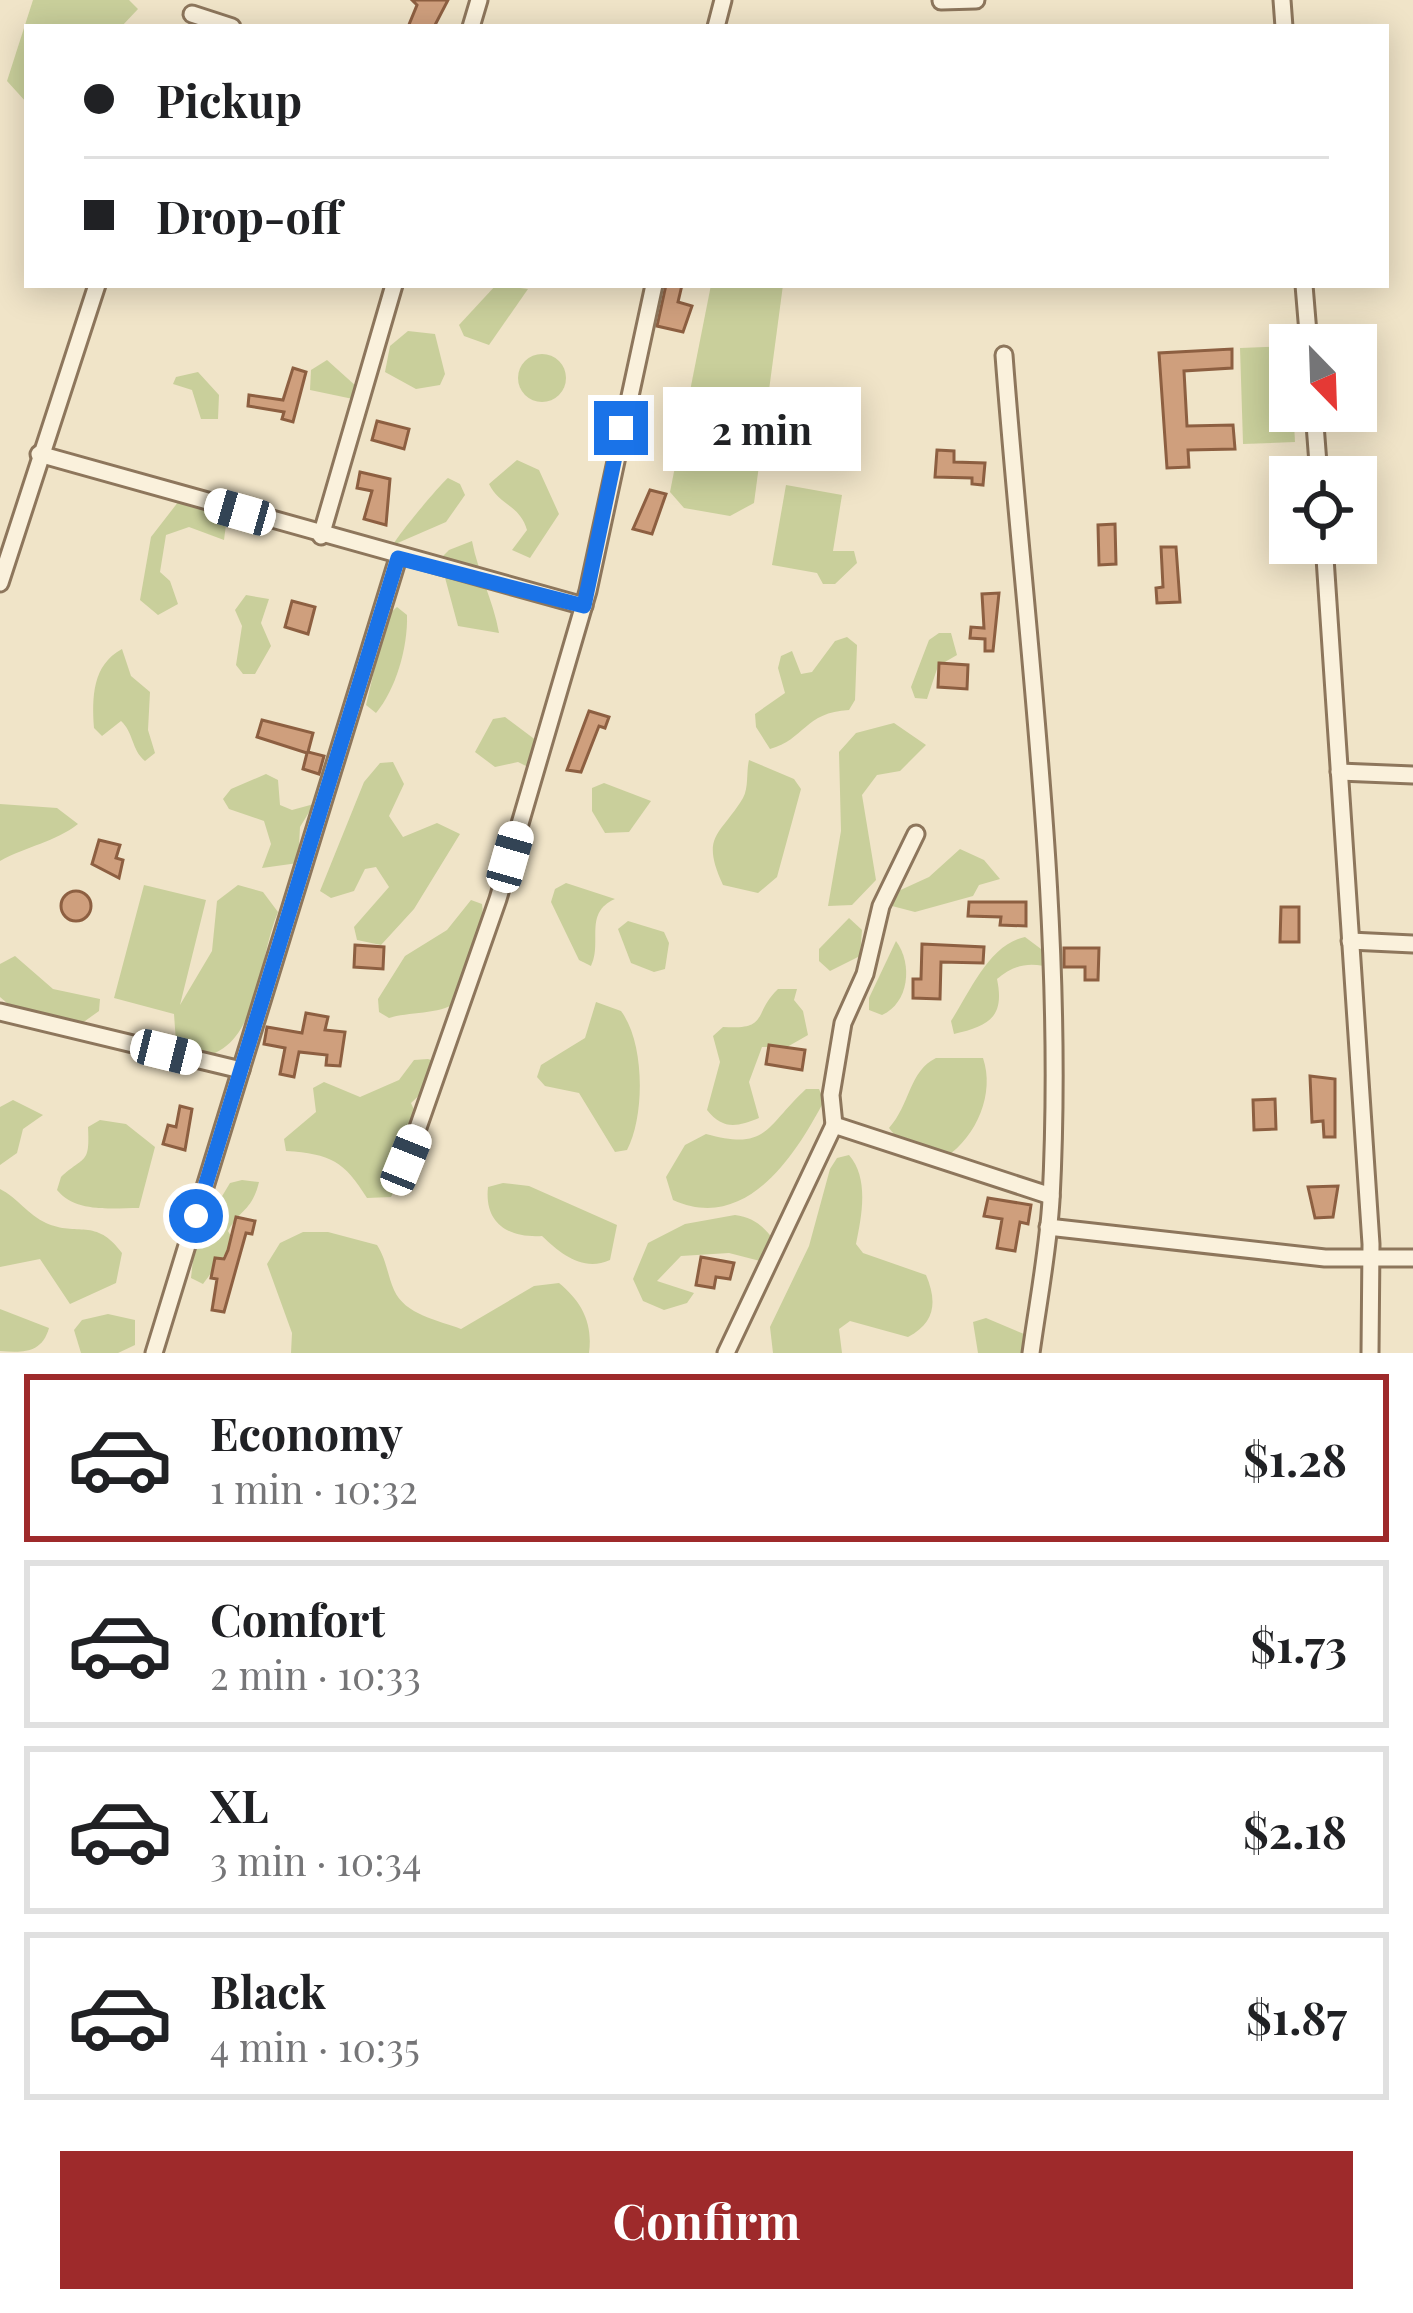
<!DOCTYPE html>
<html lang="en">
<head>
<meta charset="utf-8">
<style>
	body { margin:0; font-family:"Playfair Display",serif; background:#f6f6f6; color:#202124; height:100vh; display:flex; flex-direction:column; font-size:45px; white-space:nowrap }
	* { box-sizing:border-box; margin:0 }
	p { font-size:39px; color:#757577 }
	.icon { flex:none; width:66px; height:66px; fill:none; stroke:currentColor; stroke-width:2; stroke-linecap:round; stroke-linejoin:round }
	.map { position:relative; height:1353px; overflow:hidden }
	.side { display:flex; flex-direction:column; background:#fff; flex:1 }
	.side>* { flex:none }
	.top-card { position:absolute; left:24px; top:24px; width:1365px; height:264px; border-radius:0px; box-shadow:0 6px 30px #0003; display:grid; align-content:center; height:264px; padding:0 60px; background:#fff }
	.needle { width:78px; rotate:157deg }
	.buttons { position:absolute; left:1269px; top:324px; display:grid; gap:24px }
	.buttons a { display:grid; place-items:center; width:108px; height:108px; border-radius:0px; background:#fff; box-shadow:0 6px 30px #0003; font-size:60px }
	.end { position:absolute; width:54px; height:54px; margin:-27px; border:15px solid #1a73e8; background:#fff; box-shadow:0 0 0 6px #fff }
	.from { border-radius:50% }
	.bubble { position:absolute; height:84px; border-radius:0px; background:#fff; box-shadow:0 6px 30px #0003; font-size:39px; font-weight:700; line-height:84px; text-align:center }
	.car { position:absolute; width:36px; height:72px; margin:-36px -18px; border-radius:15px; box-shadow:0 0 9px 3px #0007; background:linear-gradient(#fff 24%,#345 0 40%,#fff 0 76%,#345 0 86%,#fff 0) }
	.top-card b { display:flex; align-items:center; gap:42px; height:114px; font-size:45px }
	.top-card b+b { border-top:3px solid #e0e0e0 }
	.top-card i { width:30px; height:30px; background:#202124 }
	ul { padding:21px 0 0; list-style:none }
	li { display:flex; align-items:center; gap:36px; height:168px; margin:0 24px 18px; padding:0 36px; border:6px solid #e0e0e0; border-radius:0px }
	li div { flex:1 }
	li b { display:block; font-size:45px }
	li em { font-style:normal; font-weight:700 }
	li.current { border-color:#9e2a2b }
	li>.icon { width:108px; height:108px; stroke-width:1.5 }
	.button { display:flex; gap:24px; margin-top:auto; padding:24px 60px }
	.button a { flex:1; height:138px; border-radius:0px; background:#9e2a2b; color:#fff; font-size:48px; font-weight:700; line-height:138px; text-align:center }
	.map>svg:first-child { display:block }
</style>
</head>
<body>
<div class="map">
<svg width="1413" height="1353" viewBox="0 0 1413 1353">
	<rect width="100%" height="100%" fill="#f0e4c8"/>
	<g fill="#c9cf9b">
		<polygon points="33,0 129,0 138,9 121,27 27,27 27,103 7,81"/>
		<polygon points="496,285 528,289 489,345 464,336 459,325"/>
		<polygon points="711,285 783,285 754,503 730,516 684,508 670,492"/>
		<polygon points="408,331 435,334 445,374 440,385 416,389 385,372 390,346"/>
		<polygon points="1290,346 1295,442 1243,444 1240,348"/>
		<circle cx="542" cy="378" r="24"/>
		<polygon points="327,360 357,387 353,399 310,390 311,370"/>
		<polygon points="198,372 219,395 218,419 201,419 192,390 173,384 176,377"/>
		<path d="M517 460 539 470 559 514 530 558 512 550 527 530C520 505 499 505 489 484Z"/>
		<path d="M448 478 460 484 465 495 446 522 393 545C396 537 442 482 448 478Z"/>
		<polygon points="786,485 842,495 833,551 854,551 857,563 835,584 823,584 817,573 772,565"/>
		<polygon points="182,497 218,506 227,517 224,540 189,527 166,535 160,572 170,581 178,604 158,615 140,600 151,537"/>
		<path d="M472 541C478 573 493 599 499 633L458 626 440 559 449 550Z"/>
		<polygon points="246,595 269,599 261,623 271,646 255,674 243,674 236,665 242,626 235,610"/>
		<path d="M397 607 407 615C408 647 396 689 376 713L366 705 387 616Z"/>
		<polygon points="939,633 951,633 957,655 938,666 927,699 915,698 911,687 929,640"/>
		<path d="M847 637 857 645 855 700 849 710C805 712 804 740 770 749L756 727 755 714 785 693 778 668 781 656 792 651 801 674 812 672 835 641Z"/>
		<path d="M122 649 131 676 150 692 148 730 155 753 145 761C131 749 134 733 121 721L102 736 94 728C92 698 92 665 122 649Z"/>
		<polygon points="505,717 537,741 538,772 518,762 495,767 475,752 493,719"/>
		<polygon points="894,723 926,745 900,771 877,775 862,795 876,880 852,905 828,906 841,831 839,752 856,733"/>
		<path d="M749 760 794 779 801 789 777 877 758 893 723 885C700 835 720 836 743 798 749 787 746 772 749 760Z"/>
		<polygon points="393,762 404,784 389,816 403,837 437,823 460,834 414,909 381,945 357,940 354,927 389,887 376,867 365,869 354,891 331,898 320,891 364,782 380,763"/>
		<polygon points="266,774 278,780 280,805 292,810 314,804 300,827 298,863 262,868 271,844 264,821 229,809 223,799 231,789"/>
		<polygon points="604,783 651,801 629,832 605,833 592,811 592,788"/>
		<path d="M0 804 57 808 78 824C55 842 27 846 0 861Z"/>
		<polygon points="960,849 984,860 1000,879 979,885 973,896 915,912 892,906 894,893 929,877"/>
		<path d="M566 883 615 899C583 913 603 942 591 966L579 960 551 902 555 889Z"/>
		<path d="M144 885 206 900 180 1005 212 951 217 901 238 885 263 892 278 912C256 964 260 1056 192 1058L176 1042 174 1014 114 998Z"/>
		<path d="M471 900 482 904C486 927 474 988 455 1003 441 1014 407 1012 389 1018L379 1012 378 999 405 956 447 930Z"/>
		<polygon points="849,918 862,930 860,956 830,971 819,961 819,949"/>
		<polygon points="628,921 664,932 669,943 665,969 654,972 631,963 618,929"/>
		<path d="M1025 937 1045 952 1054 969C1032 961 1014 964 997 979 1005 1017 989 1026 954 1034L951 1021C970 992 989 944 1025 937Z"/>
		<path d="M896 941C913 964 909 1003 882 1015L869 1010V998Z"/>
		<polygon points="15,956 53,989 100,999 99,1011 78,1026 7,1003 0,997 0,964"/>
		<path d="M778 989H797L794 1000 803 1011 808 1035 787 1047H762L749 1082 759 1118C737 1127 723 1130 707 1110L720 1062 713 1036 723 1027C770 1030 752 1014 778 989Z"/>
		<path d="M596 1002 621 1011C645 1043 645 1116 627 1150L615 1152 579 1093 545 1086 537 1077 541 1065 585 1038Z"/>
		<path d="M936 1058H983C995 1093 977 1136 946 1157L897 1138 889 1128C910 1105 909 1071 936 1058Z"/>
		<path d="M428 1059 440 1063 429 1086 411 1103C427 1133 406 1170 391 1197L367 1198C344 1161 331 1154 286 1151L284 1139 316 1112 313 1088 324 1082 360 1097 399 1080 414 1060Z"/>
		<path d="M806 1089H819L824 1101C795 1156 746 1233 673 1200L666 1177 685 1145 706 1134C768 1151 765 1127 806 1089Z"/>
		<polygon points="13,1100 43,1115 23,1129 17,1153 0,1165 0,1107"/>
		<path d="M100 1120 126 1124 155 1147 139 1208C111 1208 76 1213 57 1190L61 1177C85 1155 90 1165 88 1127Z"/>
		<path d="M849 1155C869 1178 862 1215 856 1244L863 1253 926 1275C937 1301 936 1322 908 1337L850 1321 839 1329 842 1353H773L770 1327 809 1246 830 1169 837 1158Z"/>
		<path d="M242 1180 259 1182C252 1211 240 1209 228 1231L234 1242 203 1284 191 1278 195 1241 230 1183Z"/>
		<path d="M503 1183 529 1186 617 1225 610 1260C583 1272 561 1254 542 1236 509 1238 484 1224 488 1187Z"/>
		<path d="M0 1189C17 1197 29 1216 46 1223 77 1237 96 1217 122 1253L116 1283 70 1304 40 1259 0 1267Z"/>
		<path d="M735 1215C753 1217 765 1227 774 1241L764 1262 729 1253 681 1256 657 1281 694 1293 687 1303 664 1310 643 1301 633 1279 648 1243 685 1224Z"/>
		<path d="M303 1232H328L377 1245C387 1261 387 1274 394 1290 405 1315 438 1320 461 1329L534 1286 559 1283C582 1302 593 1323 589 1353H291L292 1333 267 1264 280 1243Z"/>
		<path d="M0 1309 49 1328C42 1353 23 1353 0 1351Z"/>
		<polygon points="108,1314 135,1320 135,1345 118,1353 81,1353 74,1330 82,1320"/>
		<polygon points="986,1318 1024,1334 1031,1353 978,1353 973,1322"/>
	</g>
	<g fill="#cf9f7d" stroke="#8d5f41" stroke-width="3">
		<polygon points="412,0 448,0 434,27 408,27 417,5"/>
		<polygon points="666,285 682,285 678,302 692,306 683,332 657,326"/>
		<polygon points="1232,349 1232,368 1184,371 1187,426 1233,425 1235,449 1188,450 1189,467 1167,468 1159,353"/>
		<polygon points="293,368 306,372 293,422 282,419 284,412 248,406 249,395 283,400"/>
		<polygon points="377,421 409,429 404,449 372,440"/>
		<polygon points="937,450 954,451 954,462 985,463 983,485 972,484 972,478 935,477"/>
		<polygon points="360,472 390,479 386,525 364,519 372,491 357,488"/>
		<polygon points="650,490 666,494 652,534 633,529"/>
		<polygon points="1115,524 1116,564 1099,565 1098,525"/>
		<polygon points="1161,547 1176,547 1180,602 1157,603 1156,588 1163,587"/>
		<polygon points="999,593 993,651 985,651 985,639 970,638 971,627 984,628 982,594"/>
		<polygon points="292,601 315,607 308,634 285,627"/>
		<polygon points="939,663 968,665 967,689 938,687"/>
		<polygon points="589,711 609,717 605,728 599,726 581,772 567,770"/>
		<polygon points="262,720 313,733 308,752 324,756 319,774 303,769 307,753 257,737"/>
		<polygon points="99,840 120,845 116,858 123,860 119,878 92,864"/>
		<circle cx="76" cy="906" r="15"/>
		<polygon points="969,902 1026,902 1026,926 1000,925 1001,917 968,916"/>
		<polygon points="1281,907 1299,907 1299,942 1280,942"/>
		<polygon points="922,944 984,947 983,963 941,962 940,999 913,998 913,979 921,979"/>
		<polygon points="355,945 384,947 383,969 354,967"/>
		<polygon points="1064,948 1099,948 1098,980 1085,980 1085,967 1064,967"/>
		<polygon points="306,1013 328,1017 325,1030 345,1032 340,1066 326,1065 327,1055 299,1052 294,1077 280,1074 285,1048 264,1044 267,1027 302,1033"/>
		<polygon points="769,1045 805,1050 802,1070 766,1064"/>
		<polygon points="1310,1076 1335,1079 1335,1137 1324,1137 1323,1121 1312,1122"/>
		<polygon points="1275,1099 1276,1129 1254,1130 1253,1100"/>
		<polygon points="180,1106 192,1109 185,1150 163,1144 168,1125 176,1127"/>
		<polygon points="1338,1186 1333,1217 1315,1218 1308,1187"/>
		<polygon points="988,1198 1031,1205 1028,1224 1020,1222 1015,1251 997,1248 1002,1219 984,1216"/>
		<polygon points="236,1217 255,1221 252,1234 246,1233 224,1312 212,1310 217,1279 211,1278 215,1258 224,1259 228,1250"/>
		<polygon points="701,1257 734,1263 730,1279 716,1277 714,1288 696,1285"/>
	</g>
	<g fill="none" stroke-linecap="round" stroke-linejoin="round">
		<defs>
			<g id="minor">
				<polyline points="1282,0 1284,27"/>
				<polyline points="941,1 976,0"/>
				<polyline points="192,14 232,27"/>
				<polyline points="471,27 479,0"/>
				<polyline points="716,27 723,0"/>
				<polyline points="1304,285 1309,345"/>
				<path d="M1004 355C1025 635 1066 919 1051 1200 1048 1251 1038 1302 1031 1353"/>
				<polyline points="1314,411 1319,477"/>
				<polyline points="39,454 584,606"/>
				<polyline points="321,536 394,285"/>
				<polyline points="1324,543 1371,1244 1370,1353"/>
				<polyline points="0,583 97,285"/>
				<polyline points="1339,772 1413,775"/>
				<polyline points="1350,941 1413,944"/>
				<polyline points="0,1012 241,1070"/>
				<polyline points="834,1125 831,1095 843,1023 865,974 881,906 916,834"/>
				<polyline points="407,1159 498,899 588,591 654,285"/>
				<polyline points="1048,1227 1325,1258 1413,1258"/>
				<polyline points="154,1353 398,558"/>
				<polyline points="726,1353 834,1125 1051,1196"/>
			</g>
		</defs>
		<use href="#minor" stroke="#8d765c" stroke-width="21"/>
		<use href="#minor" stroke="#faf1dc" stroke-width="15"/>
	</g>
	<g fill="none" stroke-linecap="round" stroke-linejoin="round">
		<polyline stroke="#1a73e8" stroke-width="15" points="196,1216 398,558 584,606 621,428"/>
	</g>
</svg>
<div class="buttons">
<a><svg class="needle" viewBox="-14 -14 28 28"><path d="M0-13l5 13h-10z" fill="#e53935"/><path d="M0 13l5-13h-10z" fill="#757577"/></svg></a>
<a><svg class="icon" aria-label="locate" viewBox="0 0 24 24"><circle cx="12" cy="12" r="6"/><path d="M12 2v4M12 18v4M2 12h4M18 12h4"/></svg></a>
</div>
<i class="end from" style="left:196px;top:1216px"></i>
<i class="end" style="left:621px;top:428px"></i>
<div class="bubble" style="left:663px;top:387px;width:198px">2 min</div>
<i class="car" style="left:240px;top:512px;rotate:286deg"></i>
<i class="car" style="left:510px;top:857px;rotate:16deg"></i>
<i class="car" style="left:166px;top:1052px;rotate:104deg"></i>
<i class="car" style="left:406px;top:1160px;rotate:22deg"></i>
<div class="top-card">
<b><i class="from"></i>Pickup</b>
<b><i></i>Drop-off</b>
</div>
</div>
<section class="side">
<ul>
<li class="current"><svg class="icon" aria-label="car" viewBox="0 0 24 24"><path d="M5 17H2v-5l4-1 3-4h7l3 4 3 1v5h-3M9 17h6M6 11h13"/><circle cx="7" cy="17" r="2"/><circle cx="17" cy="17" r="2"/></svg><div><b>Economy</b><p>1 min · 10:32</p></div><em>$1.28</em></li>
<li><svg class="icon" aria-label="car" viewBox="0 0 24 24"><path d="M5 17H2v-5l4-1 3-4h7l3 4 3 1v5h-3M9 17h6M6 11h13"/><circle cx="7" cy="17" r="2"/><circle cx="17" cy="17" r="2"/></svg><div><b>Comfort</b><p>2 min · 10:33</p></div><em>$1.73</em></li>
<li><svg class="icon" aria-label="car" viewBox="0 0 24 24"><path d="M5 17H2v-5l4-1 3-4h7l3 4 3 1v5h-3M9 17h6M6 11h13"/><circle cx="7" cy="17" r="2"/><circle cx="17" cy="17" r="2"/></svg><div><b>XL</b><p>3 min · 10:34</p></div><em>$2.18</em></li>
<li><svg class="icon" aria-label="car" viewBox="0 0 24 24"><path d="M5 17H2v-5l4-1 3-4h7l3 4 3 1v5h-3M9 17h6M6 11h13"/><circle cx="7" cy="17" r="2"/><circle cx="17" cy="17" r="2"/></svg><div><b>Black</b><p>4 min · 10:35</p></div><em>$1.87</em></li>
</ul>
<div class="button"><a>Confirm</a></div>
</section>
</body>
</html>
